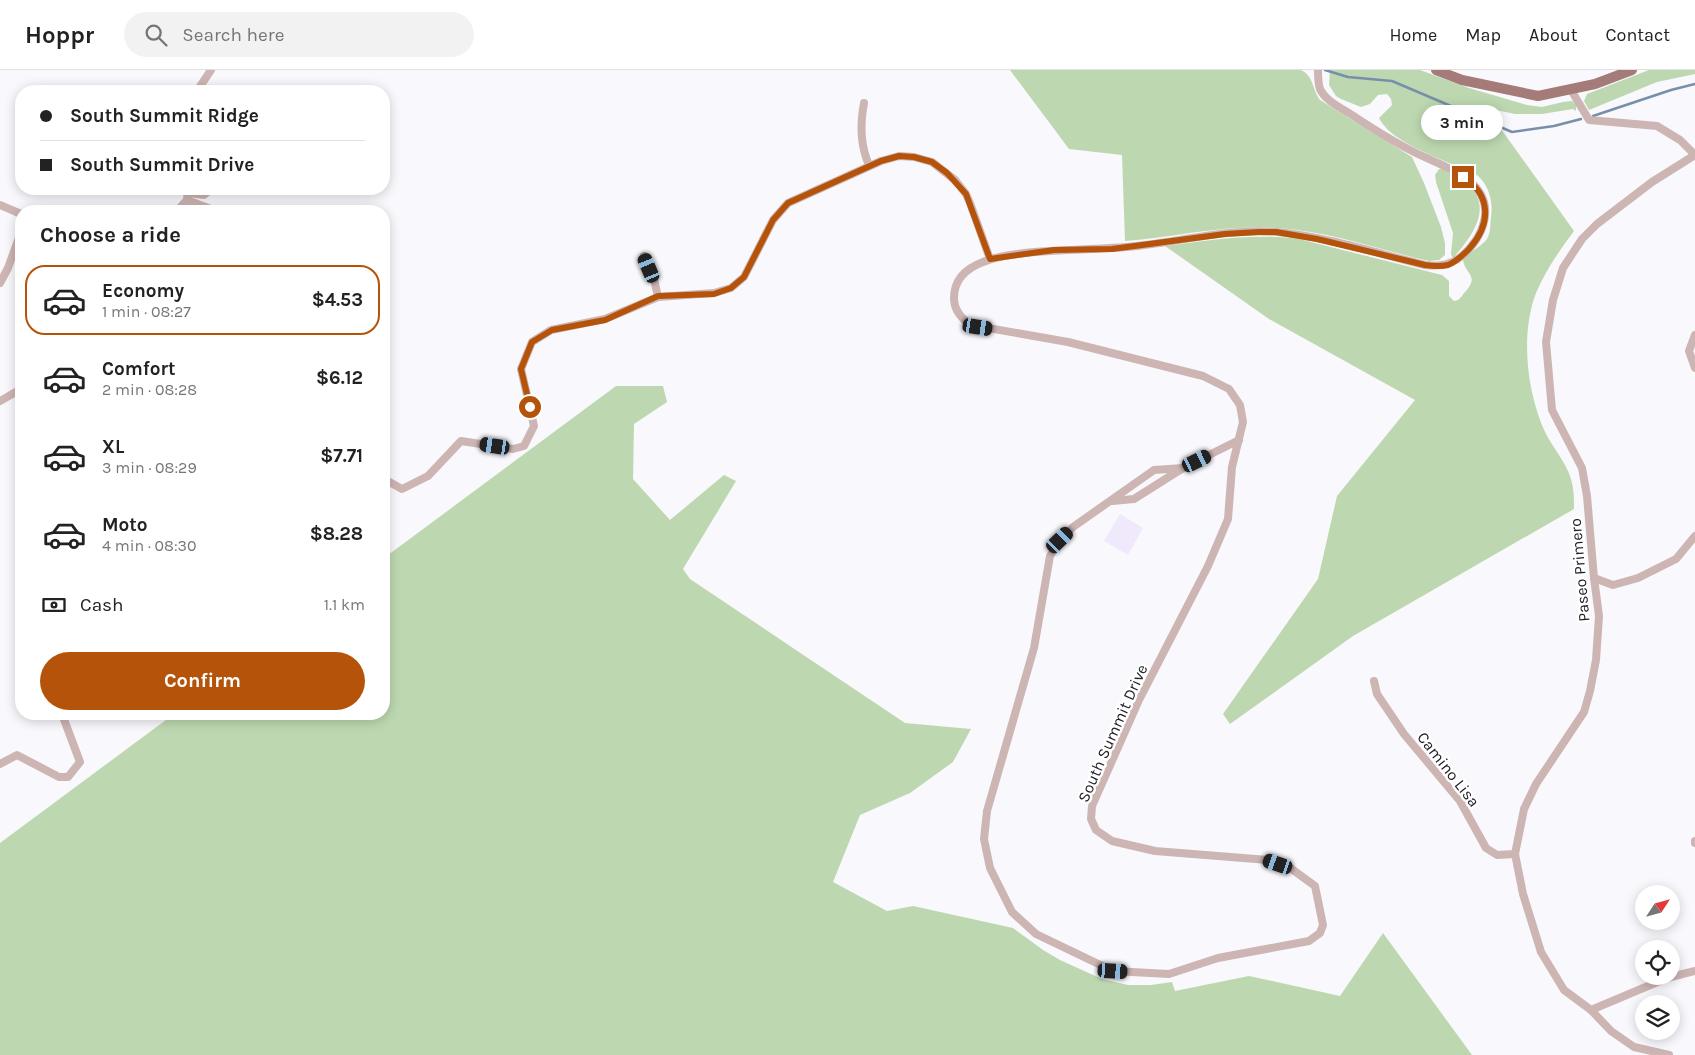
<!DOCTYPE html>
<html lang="en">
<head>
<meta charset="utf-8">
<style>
	body { margin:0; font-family:Karla,sans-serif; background:#f2f2f2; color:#222; height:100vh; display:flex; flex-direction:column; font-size:19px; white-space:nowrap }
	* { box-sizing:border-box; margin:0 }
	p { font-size:16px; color:#767676 }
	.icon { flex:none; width:28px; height:28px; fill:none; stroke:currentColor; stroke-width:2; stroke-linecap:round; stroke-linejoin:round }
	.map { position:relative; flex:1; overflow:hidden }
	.drawer { position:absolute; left:15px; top:135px; width:375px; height:515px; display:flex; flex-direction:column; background:#fff; border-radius:20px; box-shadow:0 2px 12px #0003 }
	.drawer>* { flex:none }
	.banner { position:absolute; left:15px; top:15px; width:375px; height:110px; border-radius:20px; box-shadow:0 2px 12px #0003; display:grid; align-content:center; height:110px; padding:0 25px; background:#fff }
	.needle { width:32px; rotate:54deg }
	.controls { position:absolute; left:1635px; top:815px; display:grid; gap:10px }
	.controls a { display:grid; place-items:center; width:45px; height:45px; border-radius:50%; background:#fff; box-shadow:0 2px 12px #0003; font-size:25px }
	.end { position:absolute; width:22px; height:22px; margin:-11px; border:6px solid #b45309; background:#fff; box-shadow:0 0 0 2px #fff }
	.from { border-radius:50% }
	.bubble { position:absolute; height:35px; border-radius:18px; background:#fff; box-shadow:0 2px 12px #0003; font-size:16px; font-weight:700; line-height:35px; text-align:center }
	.car { position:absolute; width:15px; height:30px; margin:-15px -8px; border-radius:6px; box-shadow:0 0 4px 1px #0007; background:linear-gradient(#222 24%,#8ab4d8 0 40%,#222 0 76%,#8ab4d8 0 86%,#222 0) }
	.banner b { display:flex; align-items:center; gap:18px; height:48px; font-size:19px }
	.banner b+b { border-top:1px solid #e0e0e0 }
	.banner i { width:12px; height:12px; background:#222 }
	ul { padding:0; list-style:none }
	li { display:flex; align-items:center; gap:15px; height:70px; margin:0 10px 8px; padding:0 15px; border:2px solid transparent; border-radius:20px }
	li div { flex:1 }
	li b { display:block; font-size:19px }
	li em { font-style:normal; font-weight:700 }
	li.current { border-color:#b45309 }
	li>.icon { width:45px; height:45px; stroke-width:1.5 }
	h2 { padding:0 25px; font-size:22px; line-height:60px }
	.pay { display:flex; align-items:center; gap:12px; height:55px; padding:0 25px; font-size:19px }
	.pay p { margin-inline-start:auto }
	.cta { display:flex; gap:10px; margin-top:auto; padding:10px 25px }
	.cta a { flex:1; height:58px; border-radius:30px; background:#b45309; color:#fff; font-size:20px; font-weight:700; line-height:58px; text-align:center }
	header { display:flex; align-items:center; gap:30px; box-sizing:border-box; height:70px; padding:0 25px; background:#fff; border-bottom:1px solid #e0e0e0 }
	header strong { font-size:24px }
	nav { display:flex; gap:28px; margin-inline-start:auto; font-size:18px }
	.search { width:350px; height:45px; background:#f2f2f2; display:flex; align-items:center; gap:12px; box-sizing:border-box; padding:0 18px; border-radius:28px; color:#767676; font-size:19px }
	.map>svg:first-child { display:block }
</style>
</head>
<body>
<header>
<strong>Hoppr</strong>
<div class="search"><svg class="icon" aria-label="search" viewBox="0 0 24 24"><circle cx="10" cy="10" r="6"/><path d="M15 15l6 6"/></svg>Search here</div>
<nav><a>Home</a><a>Map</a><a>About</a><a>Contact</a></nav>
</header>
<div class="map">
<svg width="1695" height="985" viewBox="0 0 1695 985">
	<rect width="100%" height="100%" fill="#f9f8fc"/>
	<polygon fill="#efe9fb" points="1120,444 1143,458 1128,485 1104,471"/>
	<g fill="#bdd8b0">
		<path d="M1010 0H1301C1314 6 1312 19 1320 30L1412 87 1424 113 1441 157 1445 173V185L1439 190 1429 191C1379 180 1329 161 1277 158 1226 154 1176 167 1125 171L1122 85 1069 79Z"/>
		<path d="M1330 0H1420L1469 18 1527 35 1542 37 1563 32 1572 31 1576 35V41L1573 39 1542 44H1515L1486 38 1574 161C1559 181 1546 200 1536 223 1520 265 1527 322 1545 362 1553 378 1566 392 1571 409 1574 419 1574 429 1574 439L1353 566 1230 654 1223 644 1318 509 1337 426 1415 330 1269 249 1165 176C1210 170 1253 163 1299 169L1442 205 1449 211V226L1454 231C1461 230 1461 226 1466 221 1480 205 1464 204 1463 189 1470 181 1480 178 1487 169 1491 162 1490 155 1491 147 1494 127 1486 107 1467 99 1462 96 1455 96 1449 93 1428 84 1389 69 1379 48L1392 35 1391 29 1387 24 1378 25 1370 34 1361 37 1341 29 1336 26 1329 15Z"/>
		<polygon points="1649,0 1695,0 1695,4 1657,12 1589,40 1584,31 1587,24"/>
		<path d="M1439 99H1443C1452 105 1466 112 1473 120 1491 142 1469 170 1454 187H1452L1451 184 1453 163 1436 112 1435 105Z"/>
		<polygon points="616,316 663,316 667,332 634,354 633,409 670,450 724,405 736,411 683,499 690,509 905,653 971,659 953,692 910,723 860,745 833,812 887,841 913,836 1013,858 1043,880 1060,890 1102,909 1128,915 1151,915 1172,912 1175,921 1249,906 1340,926 1383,863 1472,985 0,985 0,773 174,644 384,644 384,488"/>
	</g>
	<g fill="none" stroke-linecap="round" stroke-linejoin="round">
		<g stroke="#788fa9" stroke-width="2.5">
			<polyline points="1325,0 1348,7 1392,11 1512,62 1554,56 1581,49"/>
			<polyline points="1593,46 1671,20 1695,14"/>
		</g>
		<g stroke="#cdb5b3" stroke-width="8">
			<polyline points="1571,20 1589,50 1657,56 1680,70 1695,85"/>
			<polyline points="197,21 211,0"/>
			<path d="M864 33C860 54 860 75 869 95"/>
			<polyline points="189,123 204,125 211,119"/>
			<polyline points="187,130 216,141"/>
			<polyline points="0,135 21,144"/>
			<polyline points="177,141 187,130 188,119"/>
			<polyline points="644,186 654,209 658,227"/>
			<polyline points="0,213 8,198 21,162"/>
			<polyline points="1695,265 1689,281 1695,298"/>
			<polyline points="0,331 21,319"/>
			<path d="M1183 398 1154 400 1073 457 1060 470 1050 486 1034 578 987 741 984 769 990 798 1012 842 1036 864 1113 901 1169 904 1218 888 1309 871 1320 863 1323 855 1315 816 1289 797 1268 790 1155 781 1112 771 1096 760 1091 749 1092 736 1139 630 1208 496 1228 449 1232 397 1243 352 1240 335 1229 319 1203 306 1068 272 971 255C962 249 954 240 954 228 954 209 967 198 983 192 996 186 1010 185 1024 183 1061 179 1099 180 1137 176 1183 171 1230 158 1277 162 1327 167 1376 183 1425 195 1440 197 1452 195 1463 185 1475 174 1483 162 1485 146 1489 108 1441 96 1414 82 1392 71 1370 57 1349 43 1339 37 1325 30 1320 19 1318 13 1318 6 1318 0"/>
			<polyline points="384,409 402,419 428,406 461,371 513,379 524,376 534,356 521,299 532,272 551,260 605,249 658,227 714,223 731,218 744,207 773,150 788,133 881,91 899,86 914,87 932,92 955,110 966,124 970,133 990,189"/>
			<polyline points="1112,431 1134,429 1183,398 1239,370"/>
			<polyline points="1594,508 1613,515 1638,508 1676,489 1695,466"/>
			<polyline points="1374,611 1377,624 1404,664 1460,731 1486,778 1497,785 1515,784"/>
			<polyline points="0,694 17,685 59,707 68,707 80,692 62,644"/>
			<polyline points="1695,771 1695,773"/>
			<polyline points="1591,940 1667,908 1695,901"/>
			<polyline points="1669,985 1634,977 1611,961 1591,940 1564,920 1541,882 1523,824 1515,784 1524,739 1536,714 1584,642 1590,621 1596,590 1599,546 1594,508 1587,426 1582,398 1552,340 1546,272 1553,230 1563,198 1582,169 1597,154 1652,112 1695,85"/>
		</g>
		<polyline stroke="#a57b79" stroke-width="10" points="1436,0 1462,10 1538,26 1595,14 1632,0"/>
	</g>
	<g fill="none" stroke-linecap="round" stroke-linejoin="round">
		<path stroke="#b45309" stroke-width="6" d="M530 337 521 299 532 272 552 260 605 250 658 226 714 224 731 218 744 207 773 150 788 133 881 91 899 86 914 87 932 92 947 103 966 124 990 189 1054 180 1112 179 1225 164 1259 162H1276L1317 169 1425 195C1432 196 1440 197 1448 195 1456 192 1463 185 1469 179 1491 155 1492 125 1463 107"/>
	</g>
	<g text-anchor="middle" stroke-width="5" stroke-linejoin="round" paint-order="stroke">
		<g font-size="16" fill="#222027" stroke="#fff">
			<text transform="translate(1579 500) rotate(-95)" y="6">Paseo Primero</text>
			<text transform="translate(1112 663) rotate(-66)" y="6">South Summit Drive</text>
			<text transform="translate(1449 699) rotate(52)" y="6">Camino Lisa</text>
		</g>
	</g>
</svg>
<div class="controls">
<a><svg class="needle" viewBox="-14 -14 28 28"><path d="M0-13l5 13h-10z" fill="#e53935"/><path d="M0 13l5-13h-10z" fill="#767676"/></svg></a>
<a><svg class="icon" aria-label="locate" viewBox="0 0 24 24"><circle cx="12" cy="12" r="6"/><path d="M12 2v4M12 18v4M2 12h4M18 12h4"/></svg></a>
<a><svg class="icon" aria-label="layers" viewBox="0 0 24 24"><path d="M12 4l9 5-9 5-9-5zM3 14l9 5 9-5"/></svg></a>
</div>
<i class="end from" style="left:530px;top:337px"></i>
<i class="end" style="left:1463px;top:107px"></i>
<div class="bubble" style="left:1421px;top:35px;width:82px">3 min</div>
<i class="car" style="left:649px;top:198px;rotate:337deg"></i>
<i class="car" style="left:978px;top:257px;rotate:99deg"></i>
<i class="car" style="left:495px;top:376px;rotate:279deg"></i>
<i class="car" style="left:1197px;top:391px;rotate:64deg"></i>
<i class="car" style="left:1060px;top:470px;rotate:46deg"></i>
<i class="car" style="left:1278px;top:794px;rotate:289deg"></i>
<i class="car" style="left:1113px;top:901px;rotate:93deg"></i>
<div class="banner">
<b><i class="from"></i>South Summit Ridge</b>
<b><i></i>South Summit Drive</b>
</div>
<section class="drawer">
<h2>Choose a ride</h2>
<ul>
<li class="current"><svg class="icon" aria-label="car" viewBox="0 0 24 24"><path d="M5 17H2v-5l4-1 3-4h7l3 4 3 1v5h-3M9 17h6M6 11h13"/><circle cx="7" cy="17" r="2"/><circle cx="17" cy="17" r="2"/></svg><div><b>Economy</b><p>1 min · 08:27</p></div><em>$4.53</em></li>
<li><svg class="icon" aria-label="car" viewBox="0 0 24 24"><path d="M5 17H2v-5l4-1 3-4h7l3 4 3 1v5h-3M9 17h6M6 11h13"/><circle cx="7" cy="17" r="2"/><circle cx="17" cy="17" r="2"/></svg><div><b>Comfort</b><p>2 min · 08:28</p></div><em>$6.12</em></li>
<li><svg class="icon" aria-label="car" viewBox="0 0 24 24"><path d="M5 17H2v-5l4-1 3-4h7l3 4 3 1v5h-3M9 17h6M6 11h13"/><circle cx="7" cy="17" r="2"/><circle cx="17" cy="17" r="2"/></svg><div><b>XL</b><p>3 min · 08:29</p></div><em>$7.71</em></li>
<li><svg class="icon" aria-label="car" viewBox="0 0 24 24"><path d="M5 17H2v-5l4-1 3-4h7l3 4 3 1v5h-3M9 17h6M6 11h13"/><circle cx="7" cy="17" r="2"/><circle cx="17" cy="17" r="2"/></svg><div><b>Moto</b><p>4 min · 08:30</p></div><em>$8.28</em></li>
</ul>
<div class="pay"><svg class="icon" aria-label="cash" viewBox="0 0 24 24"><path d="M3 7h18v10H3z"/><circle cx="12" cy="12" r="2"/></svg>Cash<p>1.1 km</p></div>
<div class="cta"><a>Confirm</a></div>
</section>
</div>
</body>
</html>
